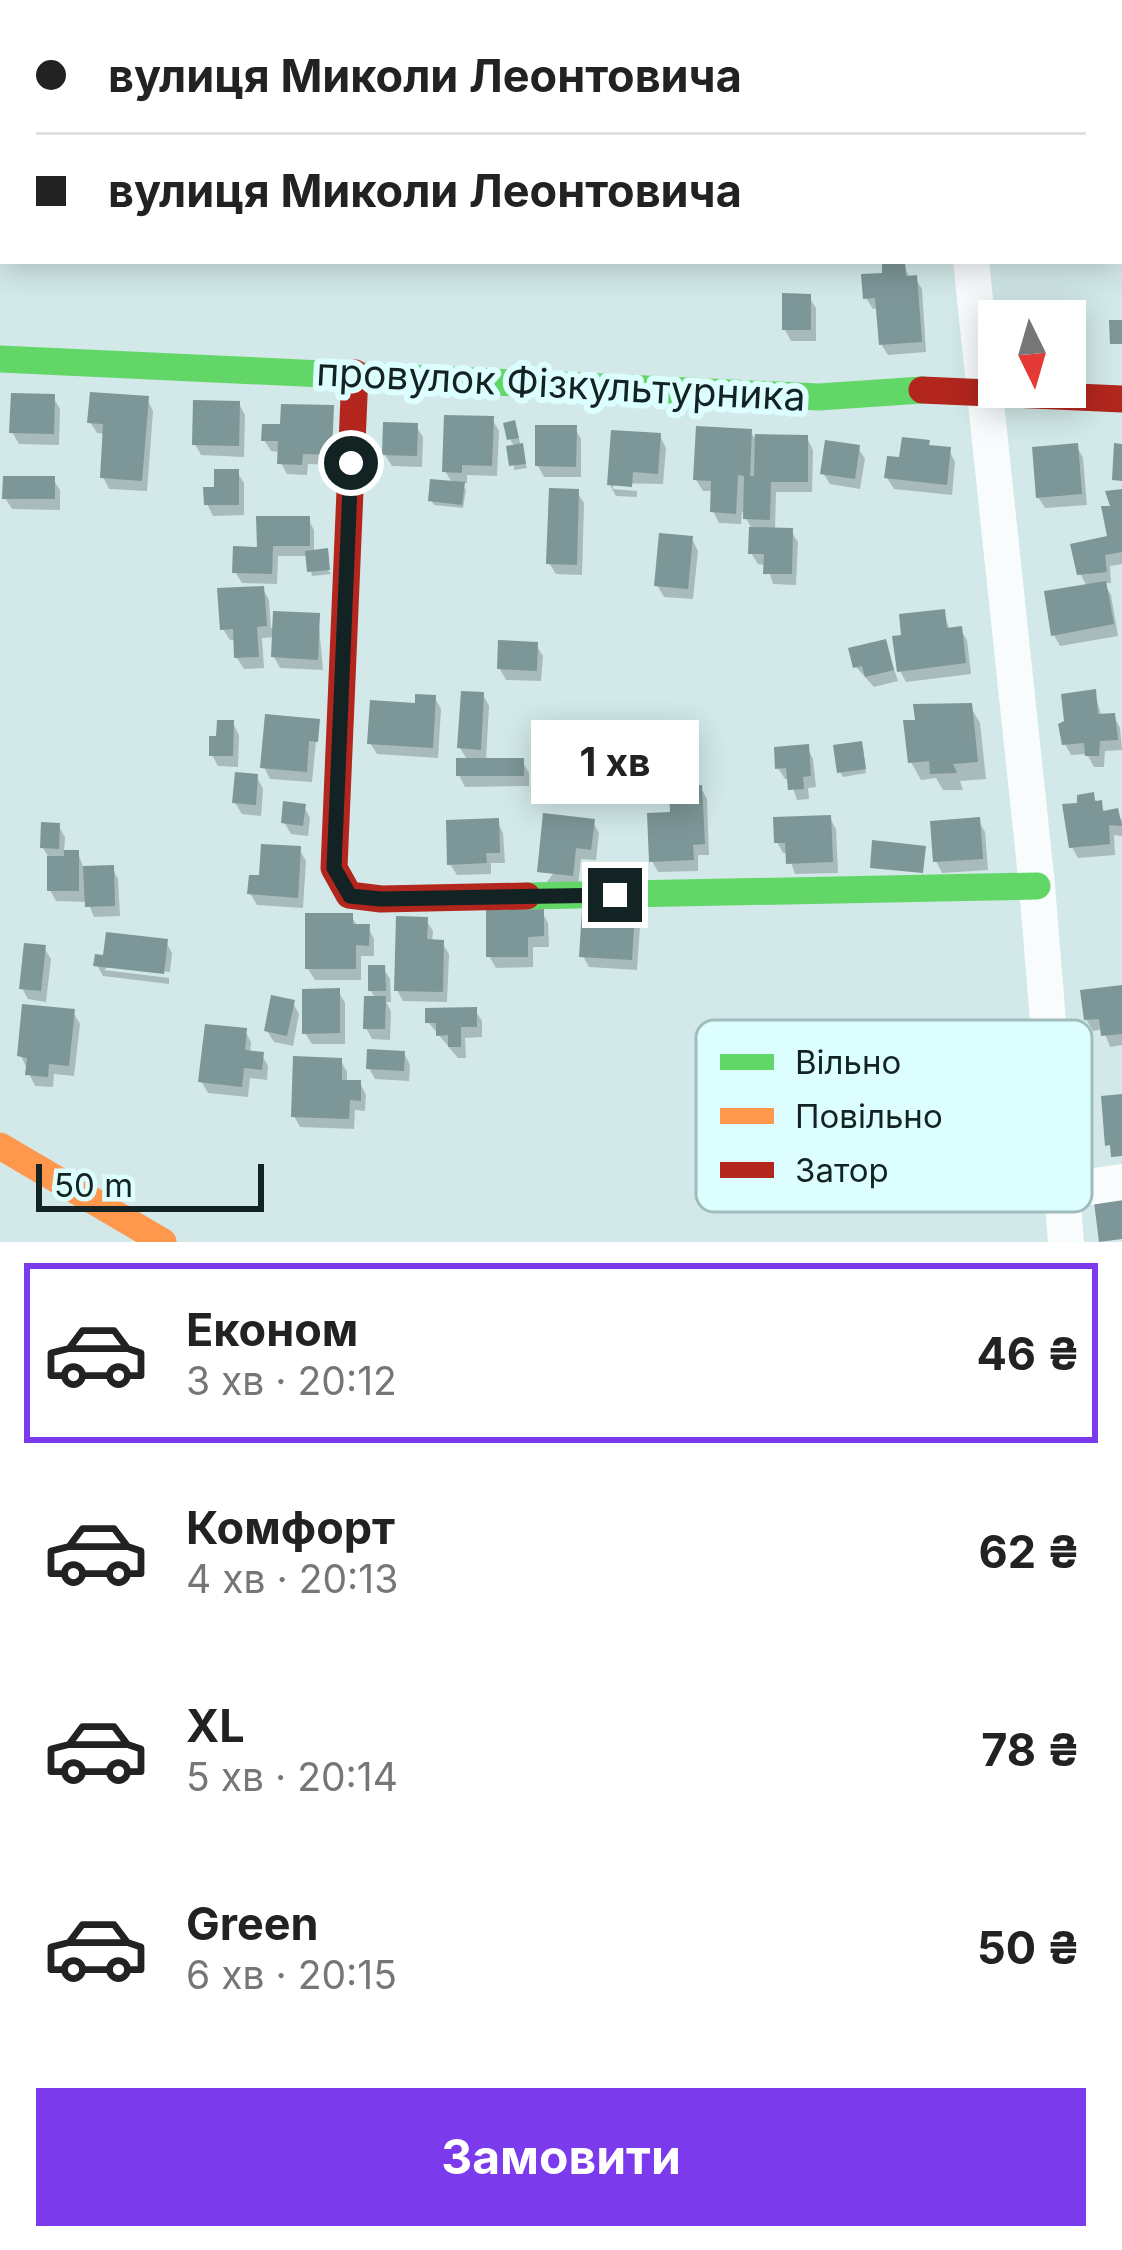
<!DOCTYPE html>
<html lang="uk">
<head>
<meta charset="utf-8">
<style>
	body { margin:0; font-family:Inter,sans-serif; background:#f2f2f2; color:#222; height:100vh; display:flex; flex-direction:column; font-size:45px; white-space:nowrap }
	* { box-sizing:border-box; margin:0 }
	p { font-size:39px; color:#767676 }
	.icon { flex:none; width:66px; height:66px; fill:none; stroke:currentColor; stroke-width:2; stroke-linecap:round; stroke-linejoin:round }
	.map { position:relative; height:1242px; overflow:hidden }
	.drawer { display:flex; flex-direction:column; background:#fff; flex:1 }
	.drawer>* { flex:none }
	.top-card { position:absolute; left:0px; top:0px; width:1122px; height:264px; box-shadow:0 6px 30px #0003; display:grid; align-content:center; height:264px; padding:0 36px; background:#fff }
	.needle { width:78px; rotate:175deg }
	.buttons { position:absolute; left:978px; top:300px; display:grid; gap:24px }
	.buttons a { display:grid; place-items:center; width:108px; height:108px; border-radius:0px; background:#fff; box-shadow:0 6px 30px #0003; font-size:60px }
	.scale { position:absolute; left:36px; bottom:30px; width:228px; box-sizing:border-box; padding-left:12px; border:6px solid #132323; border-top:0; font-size:33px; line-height:42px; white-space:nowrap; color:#132323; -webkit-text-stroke:9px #ddfeff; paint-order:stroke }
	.end { position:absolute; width:54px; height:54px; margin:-27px; border:15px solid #132323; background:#fff; box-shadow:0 0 0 6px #fff }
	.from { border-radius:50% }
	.bubble { position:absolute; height:84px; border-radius:0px; background:#fff; box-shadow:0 6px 30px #0003; font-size:39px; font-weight:700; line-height:84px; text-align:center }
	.top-card b { display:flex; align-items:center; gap:42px; height:114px; font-size:45px }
	.top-card b+b { border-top:3px solid #e0e0e0 }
	.top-card i { width:30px; height:30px; background:#222 }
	ul { padding:21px 0 0; list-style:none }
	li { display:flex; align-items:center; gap:36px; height:180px; margin:0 24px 18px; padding:0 12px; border:6px solid transparent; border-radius:0px }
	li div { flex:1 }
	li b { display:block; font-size:45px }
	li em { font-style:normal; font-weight:700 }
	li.active { border-color:#7c3aed }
	li>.icon { width:108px; height:108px; stroke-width:1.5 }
	.action { display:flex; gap:24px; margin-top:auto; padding:24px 36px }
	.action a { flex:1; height:138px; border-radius:0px; background:#7c3aed; color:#fff; font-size:48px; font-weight:700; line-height:138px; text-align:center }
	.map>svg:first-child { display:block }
</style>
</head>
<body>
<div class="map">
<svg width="1122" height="1242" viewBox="0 0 1122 1242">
	<rect width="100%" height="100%" fill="#d3e9e9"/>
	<g fill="#0003">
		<polygon points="278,0 336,0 337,3 279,3"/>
		<polygon points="476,0 561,0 562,3 477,3"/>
		<polygon points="1073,0 1122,0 1122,88 1119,89 1119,3"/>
		<polygon points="1119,130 1122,130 1119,183"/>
		<polygon points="903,263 910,279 915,278 922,289 926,352 888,355 881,344 879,308 873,309 866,298"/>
		<polygon points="809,297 816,308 816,341 791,341 785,330"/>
		<polygon points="1077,328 1084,339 1086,360 1072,362 1073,369 1065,370 1065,329"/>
		<polygon points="53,397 60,409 59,445 19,444 12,432"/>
		<polygon points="147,399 153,411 147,491 109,489 103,477 106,434 97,433 90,422"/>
		<polygon points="239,404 245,415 244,457 201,455 195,444"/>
		<polygon points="284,407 337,465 308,464 307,475 287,474 281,463 281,452 271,451 264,440 283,427"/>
		<polygon points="492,419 499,431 497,476 467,475 467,483 462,483 466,490 463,508 434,505 431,500 453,484 445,471"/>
		<polygon points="416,426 423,437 422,467 392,466 385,455"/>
		<polygon points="516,428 527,468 514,470 515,448 510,439"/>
		<polygon points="575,428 581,439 581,477 544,477 538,466"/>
		<polygon points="751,432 754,437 807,438 813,450 812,492 776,492 775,531 791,531 798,542 796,585 773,584 767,565 758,564 751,553 752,529 742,511 741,524 719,523 713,511 714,491 703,491 696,480"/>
		<polygon points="660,436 666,448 663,484 613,483 613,489 637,491 637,497 616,496 610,485"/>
		<polygon points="928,442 932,449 949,450 955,462 952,495 894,489 887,478 902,460"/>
		<polygon points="1077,447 1083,458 1087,505 1045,508 1038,497"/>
		<polygon points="858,448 865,459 860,489 830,484 823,473"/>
		<polygon points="237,472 244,483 244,515 213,516 207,504"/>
		<polygon points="53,479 60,490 60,510 12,509 5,498"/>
		<polygon points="577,492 584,503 582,575 556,574 549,563"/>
		<polygon points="1122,492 1122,564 1110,566 1111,583 1104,583 1111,595 1118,636 1060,646 1054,635 1087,587 1080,573 1111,538 1114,508"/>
		<polygon points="308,519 314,530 314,553 331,574 312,576 308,556 278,556 277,584 242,583 235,572"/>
		<polygon points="692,539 698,551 693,599 664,597 657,585"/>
		<polygon points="263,589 269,600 271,628 318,616 323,670 280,668 274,657 275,637 262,638 264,668 244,669 237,658 236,640 230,640 223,629"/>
		<polygon points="943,612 950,630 960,629 967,640 971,674 906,682 899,669"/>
		<polygon points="885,643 898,681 874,687 856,667"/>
		<polygon points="536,645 543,656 541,681 506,680 500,669"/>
		<polygon points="1094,692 1102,717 1114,716 1120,728 1122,750 1105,751 1104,767 1094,767 1087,754 1071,755 1065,744"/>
		<polygon points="483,695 489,706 486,761 522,761 529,773 529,786 465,787 459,775 468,761 460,748"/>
		<polygon points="435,698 441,709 438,758 377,754 370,743"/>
		<polygon points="970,706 980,723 986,779 960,781 963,790 943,790 936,778 921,780 911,762"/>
		<polygon points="318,721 312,782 270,779 264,767"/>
		<polygon points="233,723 239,735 238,767 218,766 212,755"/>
		<polygon points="807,747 813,759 816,787 808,788 809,799 797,800 790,779 785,779 778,768"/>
		<polygon points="863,748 866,773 843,777 840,772"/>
		<polygon points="257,777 263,789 261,816 242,814 235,803"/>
		<polygon points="701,788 707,799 709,855 698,855 698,871 658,872 652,861 673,815"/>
		<polygon points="1092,796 1106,813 1116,811 1122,821 1122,836 1114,835 1115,855 1078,858 1072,847 1081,805"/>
		<polygon points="304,807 310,818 308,836 291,834 284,822"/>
		<polygon points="830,818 836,829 838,873 795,874 788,853 783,853 777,842"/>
		<polygon points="978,820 985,832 988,870 942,873 936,861"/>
		<polygon points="497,821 503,833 505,863 491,863 491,874 457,875 450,864"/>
		<polygon points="593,822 599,833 596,860 581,859 578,886 546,883"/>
		<polygon points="58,825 65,837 64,853 78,853 84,869 112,868 118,879 120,916 94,917 88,902 56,901 50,890 50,860 43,848"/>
		<polygon points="299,849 306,861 303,908 257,905 250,893 262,878"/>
		<polygon points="542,912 548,923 549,947 533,947 533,967 496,968 489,956"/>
		<polygon points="633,915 640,927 637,970 589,967 583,956"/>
		<polygon points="351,916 358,927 368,927 374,939 374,956 361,956 361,980 315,980 308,969"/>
		<polygon points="426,920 433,931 432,942 442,943 449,954 447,1002 403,1001 397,990"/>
		<polygon points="166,942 172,953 170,972 110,965 104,970 169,978 169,984 103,976 97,965"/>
		<polygon points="44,948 51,959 46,1002 28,999 22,988"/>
		<polygon points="383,968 390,979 391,1002 386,1002 391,1011 390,1040 372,1039 366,1028 376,999 371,991"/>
		<polygon points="1122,988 1122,1045 1110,1047 1103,1029 1093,1031 1086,1019"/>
		<polygon points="338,991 345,1003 345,1044 312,1044 305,1033"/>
		<polygon points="293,1003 299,1014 293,1046 274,1042 267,1031"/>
		<polygon points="475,1010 482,1021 482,1037 465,1038 466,1058 458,1058 428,1022"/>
		<polygon points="73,1012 80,1024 74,1076 54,1074 53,1087 35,1086 21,1056"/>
		<polygon points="245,1031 251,1042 250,1053 262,1055 268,1066 267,1080 250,1078 248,1097 208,1093 201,1081"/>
		<polygon points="404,1053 410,1065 409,1081 375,1079 369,1068"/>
		<polygon points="341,1061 347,1072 347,1083 360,1083 366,1095 365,1111 355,1110 354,1129 300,1127 294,1116"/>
	</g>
	<g fill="#7d9697">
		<polygon points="882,261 905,261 906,276 917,275 922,342 879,345 875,298 863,299 861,274 882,273"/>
		<polygon points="782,293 811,294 811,330 782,330"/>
		<polygon points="1109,320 1122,320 1122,344 1110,344"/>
		<polygon points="1079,325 1081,350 1065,351 1065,326"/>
		<polygon points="90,392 149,396 142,481 100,478 103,424 87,423"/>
		<polygon points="11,393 55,394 54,434 9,433"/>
		<polygon points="193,400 240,401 239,446 192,445"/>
		<polygon points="281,404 334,405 332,455 303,454 302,465 277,464 278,441 261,441 262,424 280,424"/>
		<polygon points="444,415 494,416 492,466 462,465 462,473 442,472"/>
		<polygon points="515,420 519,438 507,440 503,423"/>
		<polygon points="383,422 418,423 417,456 382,455"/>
		<polygon points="535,425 577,425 576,467 535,466"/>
		<polygon points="696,426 752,429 750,476 754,476 755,434 808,435 808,482 771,482 770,520 743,519 744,476 738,475 736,514 710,512 711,481 693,480"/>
		<polygon points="611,430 661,433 658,474 633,472 632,487 607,485"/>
		<polygon points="902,437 930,440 929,445 951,447 947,485 884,478 887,456 899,457"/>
		<polygon points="825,440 860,445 855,479 820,474"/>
		<polygon points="523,443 526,464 509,466 506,446"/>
		<polygon points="1078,443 1082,494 1036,498 1032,447"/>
		<polygon points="1114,443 1122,444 1122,481 1112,480"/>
		<polygon points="214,469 239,469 239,505 204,505 203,487 214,487"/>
		<polygon points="3,476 55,476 55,499 2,499"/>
		<polygon points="430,479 465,482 462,505 428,501"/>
		<polygon points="549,488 579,489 577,565 546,564"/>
		<polygon points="1122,489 1122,552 1105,555 1107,572 1077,575 1070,544 1107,536 1101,506 1110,506 1105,491"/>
		<polygon points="256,516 310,516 310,546 273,546 272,574 232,573 233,546 257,547"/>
		<polygon points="749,527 793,528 792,574 763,574 764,554 748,554"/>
		<polygon points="659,533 693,536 688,589 654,586"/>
		<polygon points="328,548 330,570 307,572 305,551"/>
		<polygon points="1106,581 1114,624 1051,636 1044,591"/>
		<polygon points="264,586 267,626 257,627 259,657 234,658 233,629 220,630 217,588"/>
		<polygon points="945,609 947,628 962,626 966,663 897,672 892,636 901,635 899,614"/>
		<polygon points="273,611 320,613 318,660 271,657"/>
		<polygon points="886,639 894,670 865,677 862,666 853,668 848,648"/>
		<polygon points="498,640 538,642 537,671 497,669"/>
		<polygon points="1096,689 1098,714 1115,713 1118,740 1100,741 1099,756 1085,756 1084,743 1062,745 1058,724 1064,721 1061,694"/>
		<polygon points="461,691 484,692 481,750 457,748"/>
		<polygon points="415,694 436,695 433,748 367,744 370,700 415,703"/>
		<polygon points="972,703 978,762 953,764 957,773 930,774 929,761 908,763 903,720 915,720 913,704"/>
		<polygon points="265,714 320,719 318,742 309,741 307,772 260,768"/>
		<polygon points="217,720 234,720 233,756 209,756 209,736 216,736"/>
		<polygon points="862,741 866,769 837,773 833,745"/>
		<polygon points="809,744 811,776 803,777 804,789 788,790 786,768 775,769 774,747"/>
		<rect x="456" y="758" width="68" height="18"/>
		<polygon points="235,772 258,774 256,805 232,803"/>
		<polygon points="702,785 705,844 693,845 694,860 649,862 647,813 670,812 669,786"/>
		<polygon points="1094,792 1095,801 1102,800 1103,811 1118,808 1122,826 1109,825 1110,844 1069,848 1062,804 1077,803 1077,795"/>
		<polygon points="283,801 306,804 303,826 281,823"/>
		<polygon points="543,813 595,819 591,850 576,848 573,876 537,872"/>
		<polygon points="831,815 833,862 786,864 785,843 774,843 773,817"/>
		<polygon points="980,817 983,859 933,862 930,821"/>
		<polygon points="499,818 500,853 486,853 487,863 447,865 446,820"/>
		<polygon points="41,822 60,823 59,849 40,848"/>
		<polygon points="872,840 926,846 923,873 870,868"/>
		<polygon points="261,844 301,846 298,898 247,894 249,875 259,875"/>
		<polygon points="64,850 79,850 79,891 47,891 47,856 64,856"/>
		<polygon points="114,865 115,906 85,907 83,866"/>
		<polygon points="544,909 544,936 528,937 528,957 486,957 486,910"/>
		<polygon points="582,909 635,912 632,960 579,957"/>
		<polygon points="305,913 353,913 353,924 370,924 369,946 356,945 356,969 305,969"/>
		<polygon points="396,916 428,917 427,939 444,940 443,992 394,991"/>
		<polygon points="106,932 168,939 164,974 93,966 95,954 103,955"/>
		<polygon points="24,943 46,945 41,991 19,989"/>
		<polygon points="368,965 385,965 386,991 368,991"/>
		<polygon points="1122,985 1122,1034 1101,1036 1099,1019 1084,1020 1080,990"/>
		<polygon points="340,988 340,1033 302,1034 302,989"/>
		<polygon points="271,995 295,1000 287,1036 264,1031"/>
		<polygon points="364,996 386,996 385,1029 363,1029"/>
		<polygon points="22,1004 75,1009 69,1066 49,1064 48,1077 25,1075 27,1058 17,1056"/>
		<polygon points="477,1007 477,1027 461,1027 461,1047 448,1047 448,1035 436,1036 436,1023 425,1023 425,1008"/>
		<polygon points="205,1024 247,1028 245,1050 264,1052 262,1070 244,1068 242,1087 198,1082"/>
		<polygon points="367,1049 405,1051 404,1071 366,1069"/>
		<polygon points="293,1056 342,1058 342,1080 361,1080 361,1101 350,1100 349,1119 291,1117"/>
		<polygon points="1122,1094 1122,1156 1111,1157 1110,1145 1105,1146 1101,1096"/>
		<polygon points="1122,1198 1122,1239 1099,1242 1094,1202"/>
	</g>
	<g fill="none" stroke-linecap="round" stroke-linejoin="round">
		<polyline stroke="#f8fcfc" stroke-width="18" points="580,0 581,3"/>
		<g stroke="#f8fcfc" stroke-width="36">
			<polyline points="946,0 946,3"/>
			<polyline points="971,261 1037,886 1066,1242"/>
			<polyline points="1063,1191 1122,1182"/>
		</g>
		<g stroke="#63d668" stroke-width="27">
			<polyline points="0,359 819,397 922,390"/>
			<polyline points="527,896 1037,886"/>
		</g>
		<polyline stroke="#ff974d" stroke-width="27" points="0,1146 163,1242"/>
		<g stroke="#b3261e" stroke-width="27">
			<polyline points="355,373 334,868 349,895 381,899 527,896"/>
			<polyline points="922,390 1122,399"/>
		</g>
	</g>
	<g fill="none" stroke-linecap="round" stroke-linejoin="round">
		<polyline stroke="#132323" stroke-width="15" points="351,463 334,868 350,896 381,899 615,895"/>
	</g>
	<g text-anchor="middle" stroke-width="12" stroke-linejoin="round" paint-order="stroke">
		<g font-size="39" fill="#132323" stroke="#ddfeff">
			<text transform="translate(561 384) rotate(3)" y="14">провулок Фізкультурника</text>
		</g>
	</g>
	<rect x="696" y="1020" width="396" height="192" rx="18" fill="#ddfeff" stroke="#a0bcbd" stroke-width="3"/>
	<rect x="720" y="1054" width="54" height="16" fill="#63d668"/>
	<rect x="720" y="1108" width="54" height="16" fill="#ff974d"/>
	<rect x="720" y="1162" width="54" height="16" fill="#b3261e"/>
	<g font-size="33" fill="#132323">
		<text x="795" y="1074">Вільно</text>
		<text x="795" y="1128">Повільно</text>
		<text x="795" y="1182">Затор</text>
	</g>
</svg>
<div class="buttons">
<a><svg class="needle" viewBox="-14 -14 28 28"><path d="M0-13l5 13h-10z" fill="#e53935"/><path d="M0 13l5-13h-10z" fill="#767676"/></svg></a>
</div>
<div class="scale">50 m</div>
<i class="end from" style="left:351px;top:463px"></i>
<i class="end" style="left:615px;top:895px"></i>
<div class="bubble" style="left:531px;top:720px;width:168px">1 хв</div>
<div class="top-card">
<b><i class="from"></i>вулиця Миколи Леонтовича</b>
<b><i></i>вулиця Миколи Леонтовича</b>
</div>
</div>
<section class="drawer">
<ul>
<li class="active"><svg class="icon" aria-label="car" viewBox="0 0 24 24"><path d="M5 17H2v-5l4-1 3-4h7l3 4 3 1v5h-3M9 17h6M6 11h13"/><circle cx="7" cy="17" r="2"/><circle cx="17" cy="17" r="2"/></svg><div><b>Економ</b><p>3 хв · 20:12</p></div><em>46 ₴</em></li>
<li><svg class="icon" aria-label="car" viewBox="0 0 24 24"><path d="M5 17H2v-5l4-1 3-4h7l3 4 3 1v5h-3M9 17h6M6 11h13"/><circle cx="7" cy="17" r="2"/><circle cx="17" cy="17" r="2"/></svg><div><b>Комфорт</b><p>4 хв · 20:13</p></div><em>62 ₴</em></li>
<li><svg class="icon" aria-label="car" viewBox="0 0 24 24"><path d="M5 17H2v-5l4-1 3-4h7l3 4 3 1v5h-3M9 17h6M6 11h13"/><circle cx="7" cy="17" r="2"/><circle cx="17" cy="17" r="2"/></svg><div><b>XL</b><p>5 хв · 20:14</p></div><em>78 ₴</em></li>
<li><svg class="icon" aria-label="car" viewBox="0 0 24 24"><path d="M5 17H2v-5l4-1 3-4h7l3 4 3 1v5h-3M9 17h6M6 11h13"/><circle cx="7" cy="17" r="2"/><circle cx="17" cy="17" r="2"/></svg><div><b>Green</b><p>6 хв · 20:15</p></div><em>50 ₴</em></li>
</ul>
<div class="action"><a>Замовити</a></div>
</section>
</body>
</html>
